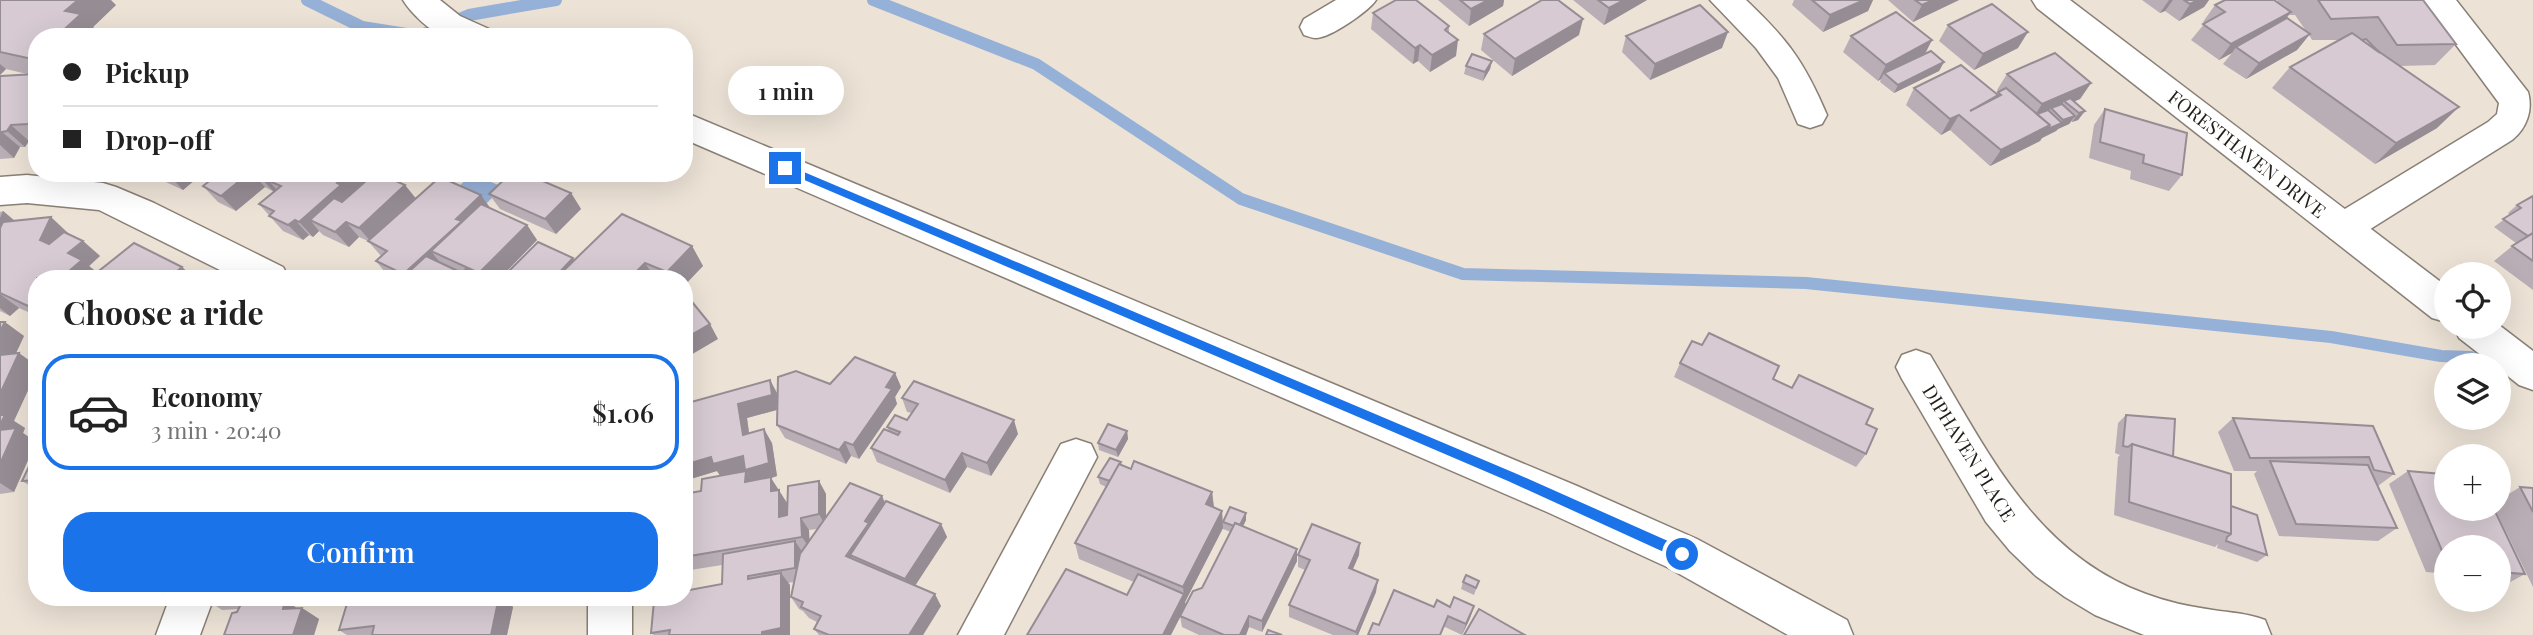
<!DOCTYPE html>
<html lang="en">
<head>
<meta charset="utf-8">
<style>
	body { margin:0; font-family:"Playfair Display",serif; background:#f2f2f2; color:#222; height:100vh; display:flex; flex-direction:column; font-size:26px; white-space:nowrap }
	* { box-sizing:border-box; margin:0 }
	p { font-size:23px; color:#767676 }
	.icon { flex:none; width:38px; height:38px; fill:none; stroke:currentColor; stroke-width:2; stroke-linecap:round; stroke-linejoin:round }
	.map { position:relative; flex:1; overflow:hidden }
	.panel { position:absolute; left:28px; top:270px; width:665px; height:336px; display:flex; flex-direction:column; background:#fff; border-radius:28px; box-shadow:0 7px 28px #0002 }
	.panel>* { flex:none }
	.guide { position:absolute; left:28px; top:28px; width:665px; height:154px; border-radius:28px; box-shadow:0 7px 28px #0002; display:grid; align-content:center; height:154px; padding:0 35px; background:#fff }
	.fabs { position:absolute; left:2434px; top:262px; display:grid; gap:14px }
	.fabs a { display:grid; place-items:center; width:77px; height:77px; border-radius:50%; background:#fff; box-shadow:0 7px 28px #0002; font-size:35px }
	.end { position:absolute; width:32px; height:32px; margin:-16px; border:9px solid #1a73e8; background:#fff; box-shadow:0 0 0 4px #fff }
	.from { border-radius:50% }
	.bubble { position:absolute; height:49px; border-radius:24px; background:#fff; box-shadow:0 7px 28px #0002; font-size:23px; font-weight:600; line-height:49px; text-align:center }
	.guide b { display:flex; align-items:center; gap:24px; height:66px; font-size:26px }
	.guide b+b { border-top:2px solid #e0e0e0 }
	.guide i { width:18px; height:18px; background:#222 }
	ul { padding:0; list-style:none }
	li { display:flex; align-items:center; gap:21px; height:116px; margin:0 14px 10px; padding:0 21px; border:4px solid transparent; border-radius:28px }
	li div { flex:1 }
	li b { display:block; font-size:26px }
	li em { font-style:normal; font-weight:600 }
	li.current { border-color:#1a73e8 }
	li>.icon { width:63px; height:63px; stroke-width:1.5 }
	h2 { padding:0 35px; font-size:32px; line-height:84px }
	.cta { display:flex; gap:14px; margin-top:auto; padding:14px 35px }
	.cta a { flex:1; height:80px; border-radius:28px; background:#1a73e8; color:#fff; font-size:28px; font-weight:600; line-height:80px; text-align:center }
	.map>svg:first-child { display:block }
</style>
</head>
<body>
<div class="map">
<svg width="2533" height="635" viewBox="0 0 2533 635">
	<rect width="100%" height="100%" fill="#ece2d6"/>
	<polygon fill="#96b1d7" points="472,174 503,187 486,204 455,190"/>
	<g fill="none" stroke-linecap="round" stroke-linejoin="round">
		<g stroke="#96b1d7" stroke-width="12">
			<polyline points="307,0 362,27 419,36 469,15 556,0"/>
			<polyline points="873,0 1036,64 1241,199 1463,274 1806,283 2331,337 2441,356 2471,357"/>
		</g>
		<defs>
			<g id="minor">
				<path d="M403 0H440L460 16 489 29 493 37C479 37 461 40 447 37 431 33 411 13 403 0Z"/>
				<path d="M1336 0H1376C1369 11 1329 39 1315 38 1312 38 1308 36 1304 35L1300 27 1304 19Z"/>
				<path d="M1710 0H1746C1788 40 1804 61 1827 115L1822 124 1810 128 1798 124 1778 78 1756 48Z"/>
				<path d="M2423 0H2456L2528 92C2533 110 2527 128 2512 140L2356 238 2343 242 2330 238 2325 228 2330 218 2488 122 2497 114 2499 103Z"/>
				<polygon points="684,112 1577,486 1697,539 1847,620 1853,635 1788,635 1667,567 1547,512 684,139"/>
				<polygon points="27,175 103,183 116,187 154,203 283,267 289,278 236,278 99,210 27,203 0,205 0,177"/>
				<path d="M1916 350 1930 355C1987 450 2034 553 2146 594 2167 602 2191 607 2213 610 2231 613 2247 613 2265 620L2271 635H2144L2095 615 2065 597 2036 576 2010 551 1986 522 1902 379 1896 367 1902 355Z"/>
				<polygon points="1076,439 1091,444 1097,457 1004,635 958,635 1061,444"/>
				<polygon points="170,597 214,597 200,635 156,635"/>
				<rect x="588" y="597" width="44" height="38"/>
			</g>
			<g id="tertiary">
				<polygon points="2032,0 2070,0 2446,286 2446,322 2432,318 2037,8"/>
				<polygon points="2499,325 2533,351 2533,390 2519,385 2499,369 2499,366 2495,366 2459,338 2454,327 2499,327"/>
			</g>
		</defs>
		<use href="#minor" stroke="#897f75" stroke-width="3"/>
		<use href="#tertiary" stroke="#897f75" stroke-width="3"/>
		<use href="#minor" fill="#fff" fill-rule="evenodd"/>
		<use href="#tertiary" fill="#fff" fill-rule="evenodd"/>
	</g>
	<g fill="#b9aeb5" fill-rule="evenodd">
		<polygon points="0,0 116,5 93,27 102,36 37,37 37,140 29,141 25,147 20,147 14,158 0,159 0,77 27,74 6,69 0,75"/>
		<polygon points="1438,0 1504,0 1503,6 1469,26"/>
		<polygon points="1573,0 1647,0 1604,25"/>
		<polygon points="1794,0 1873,0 1868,11 1823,32 1792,5"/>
		<polygon points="1888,0 1959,0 1913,22"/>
		<polygon points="2142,0 2209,0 2204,7 2179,21 2165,11 2160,13"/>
		<path d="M2277 0H2423L2456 44 2435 65 2400 66 2437 128 2375 164 2272 88 2290 67 2340 40H2312L2309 35 2297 50 2246 79 2223 64 2232 53 2219 60 2191 40 2205 23 2203 22 2215 5 2279 4ZM2289 15H2295L2306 31 2284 21Z"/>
		<polygon points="1373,13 1449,26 1449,32 1456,56 1430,72 1418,61 1413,64 1371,29"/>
		<polygon points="1948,25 2018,48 1974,70 1939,41"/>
		<polygon points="1484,34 1579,35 1512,76 1481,50"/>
		<polygon points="1626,36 1722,48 1650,80 1622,52"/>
		<polygon points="1851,36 1925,53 1944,62 1939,71 1894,93 1880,82 1881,79 1878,81 1843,52"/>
		<polygon points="1492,61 1490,69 1483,81 1464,74 1466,66"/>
		<polygon points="2007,74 2091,83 2080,99 2073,102 2085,111 2078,120 2072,122 2072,121 2069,124 2058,129 2056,131 2042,138 2040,141 1990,166 1950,130 1941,135 1906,105 1914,88 1996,94 1999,92 1997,90"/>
		<polygon points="2105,109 2182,175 2169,191 2130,179 2131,171 2089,158 2094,125"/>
		<polygon points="151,173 369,173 371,176 416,198 481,195 491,209 527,225 537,240 500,278 388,276 376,261 381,256 368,241 359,237 349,247 323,235 319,231 313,237 309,235 303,240 283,231 259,204 274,192 265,187 236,211 218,202 203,186 209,181 202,174 183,190 155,177"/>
		<polygon points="571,193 581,209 556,234 500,209 489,194"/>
		<polygon points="2533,196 2533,290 2494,261 2516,243 2494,227 2510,215 2508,213 2517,205"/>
		<polygon points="3,211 15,221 68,233 68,234 83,241 100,256 89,266 97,272 182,267 194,278 37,278 37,316 19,308 10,316 0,311 0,212"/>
		<polygon points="692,246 703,266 684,278 502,278 575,260"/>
		<polygon points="0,322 24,336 16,353 14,421 25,428 23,433 36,442 14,492 0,494"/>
		<polygon points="1680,363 1773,379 1791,388 1799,375 1866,424 1866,454 1856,467 1674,377"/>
		<path d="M895 373 901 387 895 397 897 404 859 459 851 456 846 464 785 438 777 425V410L747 418 749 433 772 443 777 476 771 478 787 503 819 481 826 494V516L885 503 941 524 947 537 915 585 941 606 923 635H819L814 629 817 622 809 618 803 611 799 609 791 597 794 582 788 583 790 585V635H654L651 633 671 597 722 584V565L684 571V494L701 491 720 476 717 471 684 481 770 380 778 395ZM817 529 809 540V530Z"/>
		<polygon points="902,398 1018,434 991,476 967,467 950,493 877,462 871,448 889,431 887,427 907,420 912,413 907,412"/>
		<polygon points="2126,415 2231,506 2267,555 2257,562 2217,548 2218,544 2215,547 2114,515 2118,457 2120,455 2115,453 2118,423"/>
		<polygon points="2233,418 2373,426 2394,474 2378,486 2397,528 2378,541 2279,536 2254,474 2257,471 2234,471 2218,432"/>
		<polygon points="1127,431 1128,439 1118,457 1099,450 1098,443"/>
		<polygon points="37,450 37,490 22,481"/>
		<polygon points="1121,465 1131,469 1212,492 1214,507 1222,511 1223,528 1185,602 1186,605 1202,588 1231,532 1223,529 1223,522 1246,520 1243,526 1297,561 1262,632 1249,627 1246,635 1199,635 1182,627 1180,616 1127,595 1134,582 1079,559 1075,543 1106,487 1100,484 1098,477"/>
		<polygon points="2408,471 2446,484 2525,574 2503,586 2499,586 2499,548 2446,548 2446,582 2437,581 2438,573 2426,572 2389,484"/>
		<polygon points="2520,487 2533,488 2533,587 2495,509 2499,509 2499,500"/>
		<polygon points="1298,555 1359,555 1353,569 1376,592 1358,635 1333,635 1289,617 1289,605 1305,570 1298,567"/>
		<polygon points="1479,581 1474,595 1461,589 1463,582"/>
		<polygon points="204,597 328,597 325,605 294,606 296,608 302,608 319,619 314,635 224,635 239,609 222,610 204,598"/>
		<polygon points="395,597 398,599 422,597 503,597 513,607 507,635 347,635 339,630"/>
		<polygon points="1474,606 1470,618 1462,635 1445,627 1379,625 1434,607"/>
	</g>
	<g fill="#968d94">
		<polygon points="78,0 111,0 116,5 93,27 102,36 101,37 56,37 65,11"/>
		<polygon points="1488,0 1504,0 1503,6 1469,26 1471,9"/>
		<polygon points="1624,0 1647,0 1604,25 1609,8"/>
		<polygon points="1864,0 1873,0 1868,11 1823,32 1830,15"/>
		<polygon points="1933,0 1959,0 1913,22 1922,5"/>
		<polygon points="2169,0 2173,0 2165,11 2160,13"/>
		<polygon points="2198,0 2209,0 2204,7 2179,21 2190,4"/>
		<polygon points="2291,12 2278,28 2236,47 2232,53 2219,60 2231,44"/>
		<polygon points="1583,19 1579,35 1512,76 1515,59"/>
		<polygon points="1728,32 1722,48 1650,80 1655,64"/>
		<polygon points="2028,32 2018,48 1974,70 1983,54"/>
		<polygon points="2310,34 2297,50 2246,79 2259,63"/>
		<polygon points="1458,40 1456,56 1430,72 1432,55"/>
		<polygon points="1932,40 1924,56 1884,73 1881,79 1878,81 1886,65"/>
		<polygon points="1420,45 1418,61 1413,64 1415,48"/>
		<polygon points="37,54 37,63 32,59"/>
		<polygon points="1492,61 1490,69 1483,81 1485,72"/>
		<polygon points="1944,62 1939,71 1894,93 1898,85"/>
		<polygon points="0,64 6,69 0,75"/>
		<polygon points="2091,83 2080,99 2068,104 2064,101 2060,108 2051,108 2047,113 2033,118 2042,104"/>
		<polygon points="2459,107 2437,128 2375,164 2396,143"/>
		<polygon points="37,110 37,132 28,124"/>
		<polygon points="2085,111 2078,120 2072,122 2079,113"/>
		<polygon points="1959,115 1950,130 1941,135 1950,119"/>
		<polygon points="2075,116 2069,124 2058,129 2056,131 2042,138 2040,141 1990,166 2001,150 2050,125 2061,123 2063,120"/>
		<polygon points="11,125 29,141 25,147 7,131"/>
		<polygon points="2,132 20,147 14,158 0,145 0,135"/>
		<polygon points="169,173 201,173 202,174 183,190 168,174"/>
		<polygon points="249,173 252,173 265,187 236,211 221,196"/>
		<polygon points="263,173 296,173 269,181 276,189 274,192 259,176"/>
		<polygon points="348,173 369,173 373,178 352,197 310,220 319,231 313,237 299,222"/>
		<polygon points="405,185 418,201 372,243 359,228"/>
		<polygon points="571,193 581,209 556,234 545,219"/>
		<polygon points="481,195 492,211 431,251 442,265 428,278 399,278 456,219"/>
		<polygon points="3,211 22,227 0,260 0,218"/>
		<polygon points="51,217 68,233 58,256 40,240"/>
		<polygon points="295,220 309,235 303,240 288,225"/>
		<polygon points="346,222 359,237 349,247 335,232"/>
		<polygon points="527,225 537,240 500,278 482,278 479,273"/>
		<polygon points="83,241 100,256 89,266 100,275 96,278 61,278 68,253"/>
		<polygon points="692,246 703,266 684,286 684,278 671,278 667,272"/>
		<polygon points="573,258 583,273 578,278 554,278"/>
		<polygon points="645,263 655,278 630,278"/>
		<polygon points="182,267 194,278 169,278"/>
		<polygon points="0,294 19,308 10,316 0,308"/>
		<polygon points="37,298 37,313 28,306"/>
		<polygon points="5,322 24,336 8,370 0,364 0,331"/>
		<polygon points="710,324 718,339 684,359 684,339"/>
		<polygon points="19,353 37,366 37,371 14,421 25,428 23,433 36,442 14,492 0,483 0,394"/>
		<polygon points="895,373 901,387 895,397 897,404 859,459 853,445"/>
		<polygon points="770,380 778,395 780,409 747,418 751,448 743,435 738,404"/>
		<polygon points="1014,420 1018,434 991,476 987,463"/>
		<polygon points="764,429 772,443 777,476 771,478 787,503 787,530 746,471 722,478 717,471 684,481 684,465 711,457"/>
		<polygon points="1127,431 1128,439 1118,457 1116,450"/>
		<polygon points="845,442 851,456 846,464 839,450"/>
		<polygon points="962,453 967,467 950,493 945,480"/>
		<polygon points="746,471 755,484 745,482"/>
		<polygon points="819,481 826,494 826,527 819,514"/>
		<polygon points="1212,492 1214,509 1206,504"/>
		<polygon points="882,496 888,509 850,555 856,565 846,556 865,521"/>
		<polygon points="1222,511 1223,528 1185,602 1186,606 1171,635 1163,635 1184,595 1183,587"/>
		<polygon points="1246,513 1246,520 1239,535 1239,528"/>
		<polygon points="801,518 809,530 810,549 802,537"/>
		<polygon points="941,524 947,537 911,592 905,579"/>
		<polygon points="795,541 803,553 803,580 795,568"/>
		<polygon points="1360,543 1359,555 1348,580 1349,568"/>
		<polygon points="1297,549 1297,561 1262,632 1262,621"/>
		<polygon points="781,573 790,585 790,635 762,635 762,632"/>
		<polygon points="1378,580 1376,592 1358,635 1356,635"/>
		<polygon points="935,594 941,606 923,635 909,635"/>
		<polygon points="314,597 328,597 325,605"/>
		<polygon points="388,597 395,597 404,604 387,600"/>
		<polygon points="493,597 503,597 513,607 507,635 491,635"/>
		<polygon points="285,600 301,611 302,608 319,619 314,635 293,635 283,609"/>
		<polygon points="1474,606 1470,618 1462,635 1466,624"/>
		<polygon points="1249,616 1249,627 1246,635 1240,635"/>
	</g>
	<g fill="#d7cad3" stroke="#968d94" stroke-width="2">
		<polygon points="0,0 78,0 65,11 81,14 56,37 37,37 37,54 32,59 0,52"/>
		<polygon points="1396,0 1416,0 1449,26 1445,30 1458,40 1432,55 1420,45 1415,48 1373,13"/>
		<polygon points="1460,0 1488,0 1471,9"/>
		<polygon points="1542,0 1558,0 1583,19 1515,59 1484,34"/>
		<polygon points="1598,0 1624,0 1609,8"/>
		<polygon points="1812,0 1864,0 1830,15"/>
		<polygon points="1915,0 1933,0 1922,5"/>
		<polygon points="2184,0 2198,0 2190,4"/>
		<polygon points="2225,0 2274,0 2291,12 2231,44 2203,24 2225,12 2215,5"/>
		<polygon points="2318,0 2423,0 2456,44 2397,45 2378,17 2331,19"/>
		<polygon points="1992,4 2028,32 1983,54 1948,25"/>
		<polygon points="1700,5 1728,32 1655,64 1626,36"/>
		<polygon points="1896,12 1932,40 1886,65 1851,36"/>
		<polygon points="2287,18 2310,34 2259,63 2236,47"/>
		<polygon points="2352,33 2459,107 2396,143 2290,67"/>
		<polygon points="2366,39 2380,53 2362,40"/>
		<polygon points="1931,51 1944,62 1898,85 1884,73"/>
		<polygon points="2055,53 2091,83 2042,104 2007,74"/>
		<polygon points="1472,54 1492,61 1485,72 1466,66"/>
		<polygon points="1961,65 1998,95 1970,111 2001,95 1998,92 2006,88 2050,125 2001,150 1959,115 1950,119 1914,88"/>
		<polygon points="35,74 32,79 37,79 37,110 28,124 11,125 7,131 2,132 0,135 0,77 1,76"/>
		<polygon points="2070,98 2085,111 2079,113 2064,101"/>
		<polygon points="2062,104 2075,116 2063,120 2051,108"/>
		<polygon points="2105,109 2187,133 2182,175 2143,163 2144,155 2100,142"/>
		<polygon points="2048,110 2062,123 2048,129 2050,125 2037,114"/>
		<polygon points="204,173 249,173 221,196 203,186 213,178"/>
		<polygon points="278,173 348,173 337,183 341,185 299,222 295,220 288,225 269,216 274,211 259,204 281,186 269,181"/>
		<polygon points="375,173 378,173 405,185 359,228 346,222 335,232 310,220 334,198 342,202"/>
		<polygon points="511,173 524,173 571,193 545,219 489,194"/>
		<polygon points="440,177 481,195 456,219 462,221 399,278 386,278 395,270 376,261 387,251 368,241"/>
		<polygon points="2533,196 2533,233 2528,236 2503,219 2521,208 2517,205"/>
		<polygon points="481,204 527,225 479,273 431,251"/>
		<polygon points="622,214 692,246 667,272 645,263 630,278 556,278"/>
		<polygon points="51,217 40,240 49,244 64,232 83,241 68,253 82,260 61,278 37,278 37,298 28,306 0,293 0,228 3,222"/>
		<polygon points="2533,233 2533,261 2512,246"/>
		<polygon points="538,242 573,258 554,278 502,278"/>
		<polygon points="134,243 182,267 169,278 90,278"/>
		<polygon points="426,256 462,273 466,269 483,277 482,278 402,278"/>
		<polygon points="684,292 710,324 684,339"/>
		<polygon points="0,322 5,322 0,331"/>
		<polygon points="1709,333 1779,366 1773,379 1792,388 1799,375 1873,409 1866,424 1877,429 1866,454 1680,363 1692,341 1702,345"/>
		<polygon points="19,353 0,394 0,355"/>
		<polygon points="855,357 895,373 886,387 892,389 853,445 845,442 839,450 777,425 778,377 796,371 830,384"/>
		<polygon points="770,380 772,395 738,404 743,435 764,429 769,463 745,470 743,456 713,464 711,457 684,465 684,404"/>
		<polygon points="914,381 1014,420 987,463 962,453 945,480 871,448 884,429 898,435 900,432 887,427 895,415 907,420 918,404 902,398"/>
		<polygon points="37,384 37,393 31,389"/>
		<polygon points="0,415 5,415 0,425"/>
		<polygon points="2126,415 2175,419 2173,457 2132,444 2128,447 2123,446"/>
		<polygon points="2233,418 2373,426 2394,474 2374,470 2369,457 2250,458"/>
		<polygon points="1108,424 1127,431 1116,450 1098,443"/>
		<polygon points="16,428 0,464 0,430"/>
		<polygon points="2132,444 2231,474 2231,534 2129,502"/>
		<polygon points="37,450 37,480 22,481"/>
		<polygon points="1110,458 1121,462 1110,481 1098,477"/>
		<polygon points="1134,461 1212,492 1206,504 1222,511 1183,587 1075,543 1119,464 1131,469"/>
		<polygon points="2270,461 2368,465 2397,528 2296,524"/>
		<polygon points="746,471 745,482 771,477 771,491 779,490 779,517 787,515 788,486 819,481 819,514 801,518 802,537 684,557 684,494 701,491 702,479"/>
		<polygon points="2408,471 2442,474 2446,484 2446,509 2494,509 2525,574 2499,572 2499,548 2446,548 2446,560"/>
		<polygon points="850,483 882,496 865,521 869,523 846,556 935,594 909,635 829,635 814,629 821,616 801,607 803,602 791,597 800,554"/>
		<polygon points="2520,487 2533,488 2533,512"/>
		<polygon points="886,501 941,524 905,579 850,555"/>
		<polygon points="2231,506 2257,515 2267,555 2226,541 2227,537 2231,534"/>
		<polygon points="1230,507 1246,513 1240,525 1235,523 1234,526 1223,522"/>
		<polygon points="1235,523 1297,549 1262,621 1249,616 1240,635 1224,635 1180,616 1193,591 1202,588"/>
		<polygon points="1312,524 1360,543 1349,568 1378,580 1356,632 1289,605 1310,560 1298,555"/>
		<polygon points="795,541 795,568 748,576 748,579 781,573 781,628 762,632 762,635 669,635 670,630 651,633 654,601 671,597 684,597 684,591 722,584 723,554"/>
		<polygon points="1066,569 1127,595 1138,574 1184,594 1163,635 1027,635"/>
		<polygon points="1466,575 1479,581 1476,588 1463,582"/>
		<polygon points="1394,590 1434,607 1437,600 1450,607 1454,597 1474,606 1466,624 1448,616 1440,635 1368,635 1373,623 1379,625"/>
		<polygon points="204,597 232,597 204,598"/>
		<polygon points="349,597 388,597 387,600 422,597 499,597 491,635 372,635 374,626 339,630"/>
		<polygon points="285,600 283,609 302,608 293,635 224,635 232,613 237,612 241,604"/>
		<polygon points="1479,609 1525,635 1464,635"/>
		<polygon points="1268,630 1282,635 1266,635"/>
	</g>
	<polygon fill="#1a73e8" points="785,164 1517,474 1686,549 1688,554 1686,558 1677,558 1508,481 781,170 781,165"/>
	<g text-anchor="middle" stroke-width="5" stroke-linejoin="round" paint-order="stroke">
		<g font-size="19" fill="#221f1b" stroke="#fff">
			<text transform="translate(2247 154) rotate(38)" y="7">FORESTHAVEN DRIVE</text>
			<text transform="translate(1969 453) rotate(58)" y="7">DIPHAVEN PLACE</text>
		</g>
	</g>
</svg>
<div class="fabs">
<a><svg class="icon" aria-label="locate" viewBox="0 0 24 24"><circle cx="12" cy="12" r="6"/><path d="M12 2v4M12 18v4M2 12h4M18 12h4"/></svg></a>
<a><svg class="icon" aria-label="layers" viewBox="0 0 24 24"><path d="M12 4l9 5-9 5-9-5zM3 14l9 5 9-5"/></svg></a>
<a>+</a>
<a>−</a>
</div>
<i class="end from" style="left:1682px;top:554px"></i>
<i class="end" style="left:785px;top:168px"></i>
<div class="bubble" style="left:728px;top:66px;width:116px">1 min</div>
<div class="guide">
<b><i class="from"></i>Pickup</b>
<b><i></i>Drop-off</b>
</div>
<section class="panel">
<h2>Choose a ride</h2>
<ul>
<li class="current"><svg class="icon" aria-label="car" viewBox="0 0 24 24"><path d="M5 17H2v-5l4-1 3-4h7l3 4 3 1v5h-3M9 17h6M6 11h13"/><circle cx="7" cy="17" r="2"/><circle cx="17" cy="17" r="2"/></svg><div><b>Economy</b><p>3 min · 20:40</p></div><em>$1.06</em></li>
</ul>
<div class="cta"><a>Confirm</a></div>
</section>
</div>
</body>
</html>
